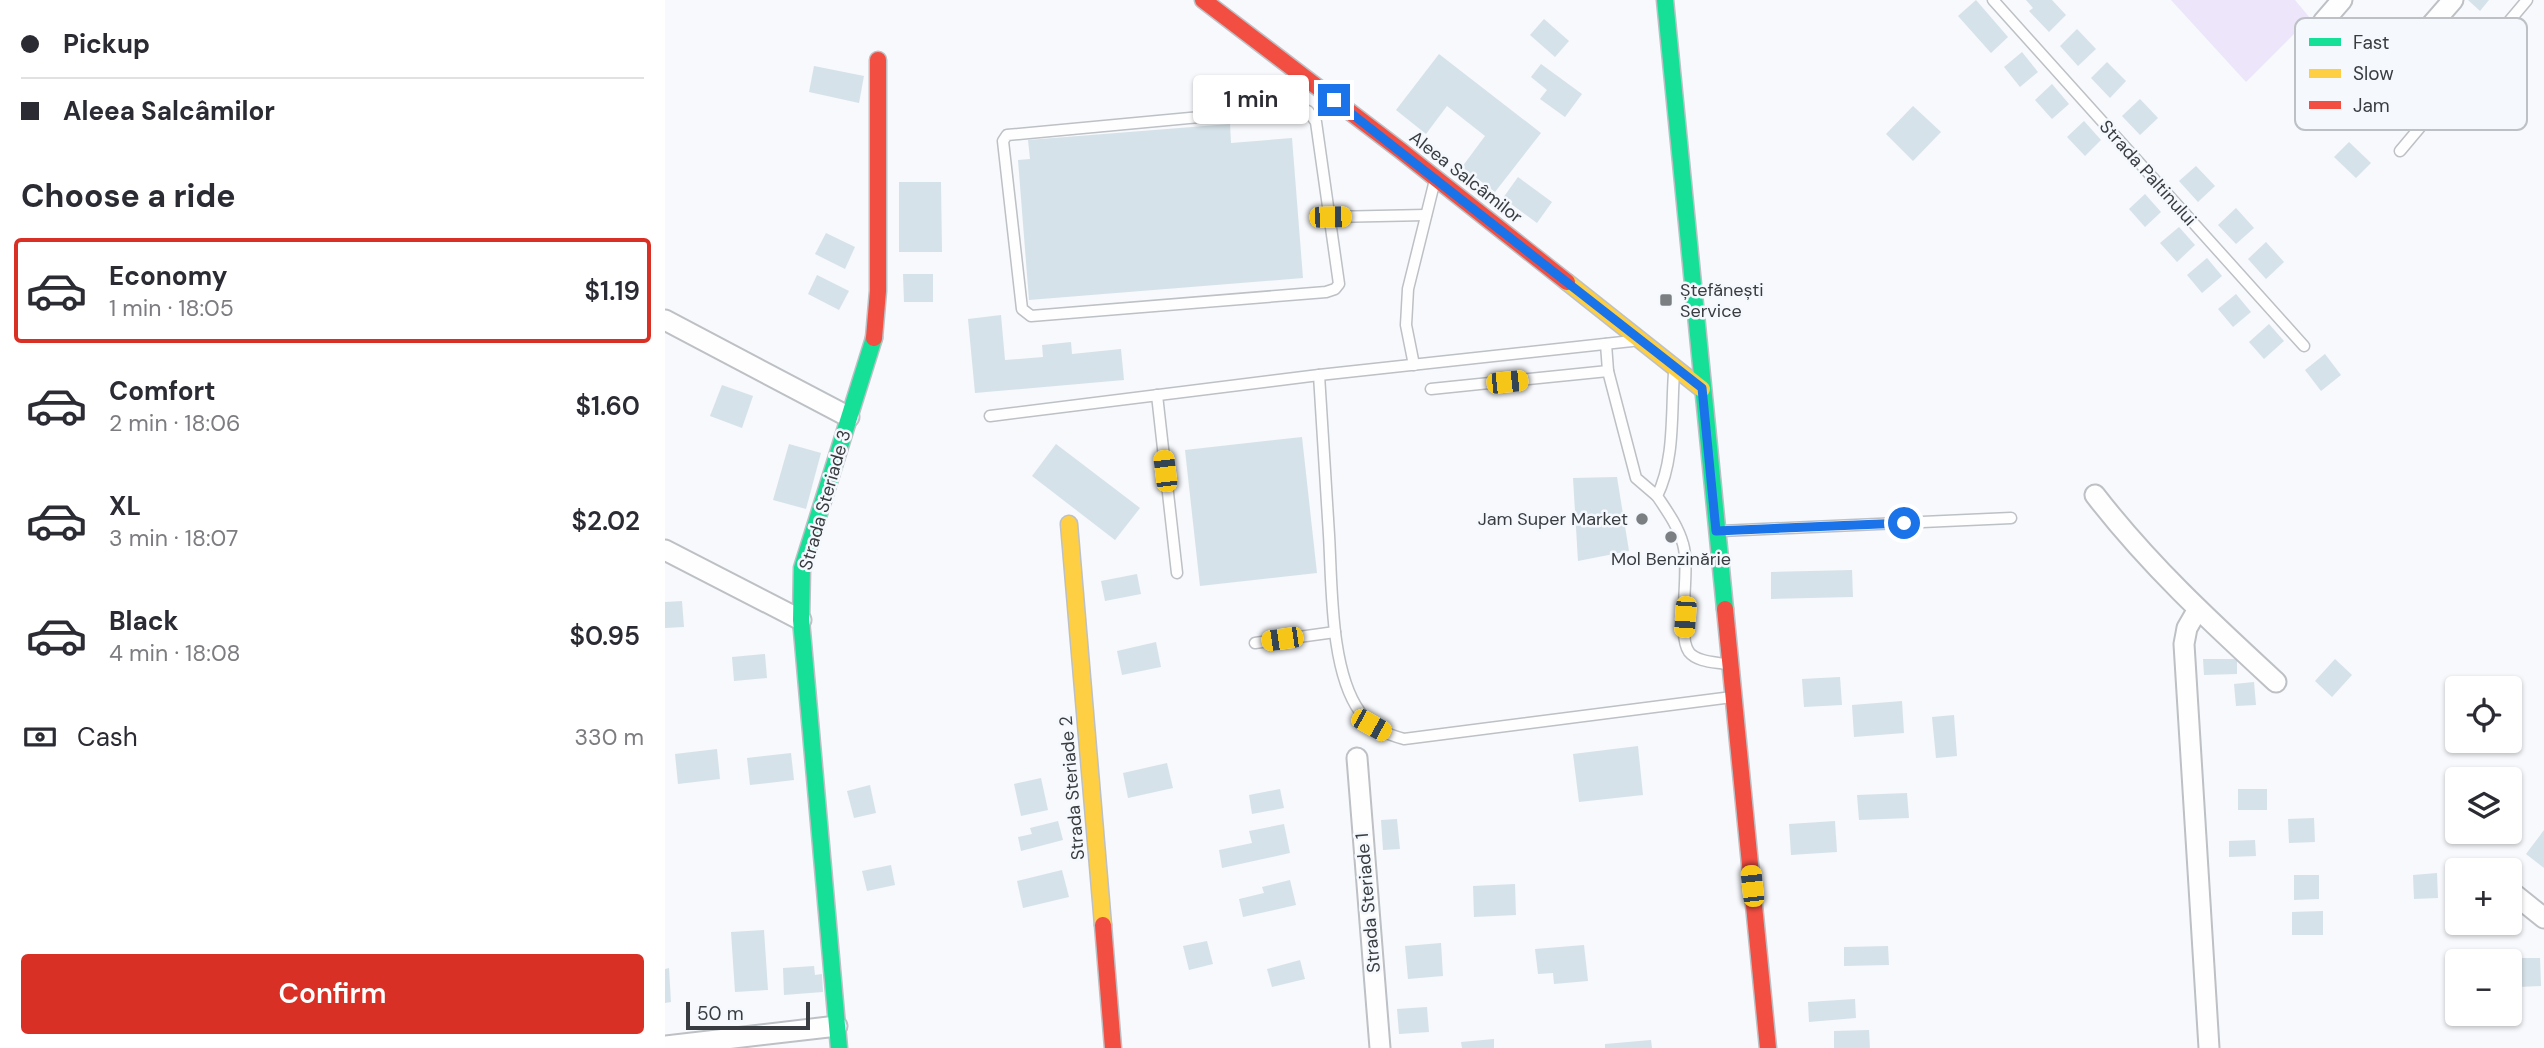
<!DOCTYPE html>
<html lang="en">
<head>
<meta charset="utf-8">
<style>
	body { margin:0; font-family:"DM Sans",sans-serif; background:#f7f7f7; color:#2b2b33; height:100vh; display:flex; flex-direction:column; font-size:26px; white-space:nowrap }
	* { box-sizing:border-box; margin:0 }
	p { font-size:23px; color:#7c7c81 }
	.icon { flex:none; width:38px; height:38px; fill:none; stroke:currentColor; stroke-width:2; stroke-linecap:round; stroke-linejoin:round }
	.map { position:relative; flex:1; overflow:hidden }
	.drawer { display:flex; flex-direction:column; background:#fff; width:665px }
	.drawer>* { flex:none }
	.guide { display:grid; align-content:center; height:154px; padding:0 21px; background:#fff }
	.fabs { position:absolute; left:1780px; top:676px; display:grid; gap:14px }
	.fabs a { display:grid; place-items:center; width:77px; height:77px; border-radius:7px; background:#fff; box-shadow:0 2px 5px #0004; font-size:35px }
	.scale { position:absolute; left:21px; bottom:18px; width:124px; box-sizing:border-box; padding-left:7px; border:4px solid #393d41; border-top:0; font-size:19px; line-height:24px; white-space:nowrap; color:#393d41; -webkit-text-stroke:5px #f5f9fe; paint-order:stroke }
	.end { position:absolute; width:32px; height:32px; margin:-16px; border:9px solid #1a73e8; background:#fff; box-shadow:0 0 0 4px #fff }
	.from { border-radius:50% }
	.bubble { position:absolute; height:49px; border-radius:7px; background:#fff; box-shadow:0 2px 5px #0004; font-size:23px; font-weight:600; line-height:49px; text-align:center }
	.car { position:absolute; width:21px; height:42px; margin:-21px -10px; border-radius:9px; box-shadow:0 0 5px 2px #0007; background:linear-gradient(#f5c518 24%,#345 0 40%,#f5c518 0 76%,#345 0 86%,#f5c518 0) }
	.guide b { display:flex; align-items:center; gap:24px; height:66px; font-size:26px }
	.guide b+b { border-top:2px solid #e1e1e2 }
	.guide i { width:18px; height:18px; background:#2b2b33 }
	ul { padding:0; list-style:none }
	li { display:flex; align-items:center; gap:21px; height:105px; margin:0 14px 10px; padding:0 7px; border:4px solid transparent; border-radius:7px }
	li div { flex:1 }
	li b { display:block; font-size:26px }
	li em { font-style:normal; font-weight:600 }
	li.current { border-color:#d93025 }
	li>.icon { width:63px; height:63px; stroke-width:1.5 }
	h2 { padding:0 21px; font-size:32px; line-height:84px }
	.pay { display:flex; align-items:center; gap:18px; height:77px; padding:0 21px; font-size:26px }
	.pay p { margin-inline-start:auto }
	.button { display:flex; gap:14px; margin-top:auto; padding:14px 21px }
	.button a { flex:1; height:80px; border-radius:7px; background:#d93025; color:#fff; font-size:28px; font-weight:600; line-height:80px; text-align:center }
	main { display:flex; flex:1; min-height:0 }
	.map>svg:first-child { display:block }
</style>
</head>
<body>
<main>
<section class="drawer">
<div class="guide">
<b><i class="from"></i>Pickup</b>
<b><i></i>Aleea Salcâmilor</b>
</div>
<h2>Choose a ride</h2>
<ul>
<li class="current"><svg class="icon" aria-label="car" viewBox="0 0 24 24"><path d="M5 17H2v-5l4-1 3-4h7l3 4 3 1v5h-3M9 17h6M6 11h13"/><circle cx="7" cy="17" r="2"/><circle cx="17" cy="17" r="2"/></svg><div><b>Economy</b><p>1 min · 18:05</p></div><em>$1.19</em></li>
<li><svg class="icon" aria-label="car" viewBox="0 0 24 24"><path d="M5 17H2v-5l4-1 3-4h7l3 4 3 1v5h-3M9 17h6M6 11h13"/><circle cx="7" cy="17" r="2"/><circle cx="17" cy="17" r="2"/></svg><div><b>Comfort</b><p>2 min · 18:06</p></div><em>$1.60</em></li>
<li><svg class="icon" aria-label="car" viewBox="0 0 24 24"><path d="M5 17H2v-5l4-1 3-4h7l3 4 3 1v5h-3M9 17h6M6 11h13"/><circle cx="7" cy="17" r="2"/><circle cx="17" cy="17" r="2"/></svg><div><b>XL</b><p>3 min · 18:07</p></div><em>$2.02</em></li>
<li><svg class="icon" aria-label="car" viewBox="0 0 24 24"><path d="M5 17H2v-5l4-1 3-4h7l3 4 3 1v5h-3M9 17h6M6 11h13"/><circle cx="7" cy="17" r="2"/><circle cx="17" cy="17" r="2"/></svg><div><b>Black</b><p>4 min · 18:08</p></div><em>$0.95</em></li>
</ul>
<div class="pay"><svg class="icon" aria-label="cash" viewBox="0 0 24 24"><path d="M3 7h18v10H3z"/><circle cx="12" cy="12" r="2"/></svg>Cash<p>330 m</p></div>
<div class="button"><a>Confirm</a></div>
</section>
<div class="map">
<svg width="1879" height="1048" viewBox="0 0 1879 1048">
	<rect width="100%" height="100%" fill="#f7f9fc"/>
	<polygon fill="#ede5fa" points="1506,0 1630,0 1645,18 1581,82"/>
	<g fill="#d6e2e9">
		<polygon points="1311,0 1343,37 1326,53 1293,16"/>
		<polygon points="1361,0 1387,0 1401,15 1384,32 1364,11 1368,8"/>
		<polygon points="1803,0 1824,0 1815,11"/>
		<polygon points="879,19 904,41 890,57 865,35"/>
		<polygon points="1412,29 1431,49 1413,66 1395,46"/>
		<polygon points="1357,52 1373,72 1355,87 1339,67"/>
		<polygon points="774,54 876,133 830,192 797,167 820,136 782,106 761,134 731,110"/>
		<polygon points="1442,62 1461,81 1445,98 1426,78"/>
		<polygon points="876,64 917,94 900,117 875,99 882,90 866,77"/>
		<polygon points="149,66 199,76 194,103 144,92"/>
		<polygon points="1387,84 1404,104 1387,119 1370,100"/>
		<polygon points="1475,99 1493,118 1475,135 1457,116"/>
		<polygon points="1248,106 1276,132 1248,161 1221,134"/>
		<polygon points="1419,121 1436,140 1420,156 1402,137"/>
		<polygon points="565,124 566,143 627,138 638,278 364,300 353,160 365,159 363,140"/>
		<polygon points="1684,142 1706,163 1691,178 1669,157"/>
		<polygon points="1531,166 1550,186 1533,202 1514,181"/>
		<polygon points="853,177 887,202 872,223 838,198"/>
		<polygon points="234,182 276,182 277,252 234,252"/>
		<polygon points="1480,194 1496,212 1480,227 1464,209"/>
		<polygon points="1571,208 1589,228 1571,244 1553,225"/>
		<polygon points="1514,227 1530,245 1512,262 1495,243"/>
		<polygon points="161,233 190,247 180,269 150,254"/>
		<polygon points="1601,242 1619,262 1601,279 1583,259"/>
		<polygon points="1542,258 1557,276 1537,293 1522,275"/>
		<polygon points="238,274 268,274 268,302 239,302"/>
		<polygon points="152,275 184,291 174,310 143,294"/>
		<polygon points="1571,294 1586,312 1568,327 1553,309"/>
		<polygon points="336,315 340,360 378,357 377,345 406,342 407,354 456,349 459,380 310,393 303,319"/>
		<polygon points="1604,324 1619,341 1599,359 1584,342"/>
		<polygon points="1660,354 1676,375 1656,391 1640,370"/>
		<polygon points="57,385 88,396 77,428 45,416"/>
		<polygon points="637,437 652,573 535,586 520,450"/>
		<polygon points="124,444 156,453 141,509 108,500"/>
		<polygon points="391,444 475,508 450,540 367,476"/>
		<polygon points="952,477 964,551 913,561 908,478"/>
		<polygon points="1187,570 1188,597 1106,599 1106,572"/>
		<polygon points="472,574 476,594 440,601 436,581"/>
		<polygon points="17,601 19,627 0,628 0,602"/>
		<polygon points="491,642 496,667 457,675 452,651"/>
		<polygon points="100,654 102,678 69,681 67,657"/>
		<polygon points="1538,659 1572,659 1572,674 1539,675"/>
		<polygon points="1670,659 1687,675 1667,697 1650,681"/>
		<polygon points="1175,677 1177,705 1139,707 1137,679"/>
		<polygon points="1589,682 1591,705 1571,706 1569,684"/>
		<polygon points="1237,701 1239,733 1189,737 1187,705"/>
		<polygon points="1289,715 1292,756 1271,758 1267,717"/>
		<polygon points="973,746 978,795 914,802 908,754"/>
		<polygon points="52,749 55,779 13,784 10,754"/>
		<polygon points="126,753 129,780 85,785 82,758"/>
		<polygon points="502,763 508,788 463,798 458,773"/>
		<polygon points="376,778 383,810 356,816 349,784"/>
		<polygon points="205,785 211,813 189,818 182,791"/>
		<polygon points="615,789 619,808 587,814 584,795"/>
		<rect x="1573" y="789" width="29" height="21"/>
		<polygon points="1242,793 1244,818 1194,820 1192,795"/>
		<polygon points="1649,818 1650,842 1624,843 1623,819"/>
		<polygon points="732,819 735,849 718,850 716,820"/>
		<polygon points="393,821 398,840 356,851 353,837 367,834 365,828"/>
		<polygon points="1170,821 1172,852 1126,855 1124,824"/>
		<polygon points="619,824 625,853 557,868 554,850 587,843 584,831"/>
		<polygon points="1879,830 1879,868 1861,854"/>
		<polygon points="1590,840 1591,856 1564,857 1564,841"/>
		<polygon points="226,865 230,885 202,891 197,871"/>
		<polygon points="397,870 404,897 358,908 352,881"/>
		<polygon points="1772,873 1773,898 1749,899 1748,875"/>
		<polygon points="1787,874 1792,874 1792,898 1788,898"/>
		<polygon points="1629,875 1654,875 1654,899 1629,900"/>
		<polygon points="625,880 631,905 578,917 574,899 599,893 597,887"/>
		<polygon points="850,884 851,915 809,917 808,886"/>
		<polygon points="1658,911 1658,935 1627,935 1627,912"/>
		<polygon points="99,930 103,990 70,992 66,932"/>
		<polygon points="542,941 548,964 524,970 518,946"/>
		<polygon points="776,943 778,976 743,979 740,946"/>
		<polygon points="919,945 923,981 889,984 888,973 873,974 870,949"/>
		<polygon points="1223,946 1224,965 1179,966 1179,947"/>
		<polygon points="1851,958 1875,958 1876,986 1852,987"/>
		<polygon points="635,960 640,979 607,987 602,969"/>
		<polygon points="149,966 150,975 157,974 158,992 119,995 118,968"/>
		<polygon points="4,968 6,1002 0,1003 0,969"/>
		<polygon points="1190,999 1191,1018 1144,1022 1143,1002"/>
		<polygon points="762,1007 764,1032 734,1034 732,1009"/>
		<polygon points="1204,1030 1205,1048 1169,1048 1169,1031"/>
		<polygon points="829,1039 829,1048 797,1048 796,1042"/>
		<polygon points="986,1040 987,1048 940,1048 940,1044"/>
	</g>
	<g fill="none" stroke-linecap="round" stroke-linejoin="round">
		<defs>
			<g id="lane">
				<polyline points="1328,0 1639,346"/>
				<polygon points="632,108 643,111 651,122 674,284 670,289 661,292 366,316 357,309 338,141 342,135"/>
				<polyline points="1735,151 1862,0"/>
				<polyline points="665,217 761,215"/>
				<polyline points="749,365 741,325 743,289 770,180"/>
				<polyline points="943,371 971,478 992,496"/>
				<path d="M1009 373C1006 413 1010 460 992 496 1002 511 1013 526 1018 544 1026 570 1011 634 1024 652 1032 662 1050 662 1060 664"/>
				<path d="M654 375C657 428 661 482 664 535 667 585 665 671 695 712 707 728 721 734 739 739L1067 697"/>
				<polyline points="766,389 943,371 941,344"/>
				<polyline points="492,395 512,573"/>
				<polyline points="325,416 654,375 967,341"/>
				<polyline points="1056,531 1346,518"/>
				<polyline points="590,643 670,632"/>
			</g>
			<g id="street">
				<polyline points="1658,22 1677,0"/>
				<polyline points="1694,108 1788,0"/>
				<polyline points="0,320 184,417"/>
				<path d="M1430 495C1484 565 1546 622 1611 682"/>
				<polyline points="0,550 136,620"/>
				<polyline points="1533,609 1522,628 1519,644 1544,1048"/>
				<polyline points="692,758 715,1048"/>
				<polyline points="1844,890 1879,918"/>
				<polyline points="0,1046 172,1026"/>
			</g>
			<g id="fast">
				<polyline points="1000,0 1060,609"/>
				<polyline points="174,1048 136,620 137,568 209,338"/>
			</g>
			<g id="slow">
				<polyline points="902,282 1037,389"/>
				<polyline points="404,524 438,925"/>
			</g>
			<g id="jam">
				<polyline points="538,0 735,150 902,282"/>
				<polyline points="209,338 213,291 213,60"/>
				<polyline points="1060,609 1103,1048"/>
				<polyline points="438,925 448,1048"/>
			</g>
		</defs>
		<use href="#lane" stroke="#bdc0c4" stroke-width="13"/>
		<use href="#street" stroke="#bdc0c4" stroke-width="23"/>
		<use href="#fast" stroke="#bdc0c4" stroke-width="19"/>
		<use href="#slow" stroke="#bdc0c4" stroke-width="19"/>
		<use href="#jam" stroke="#bdc0c4" stroke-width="19"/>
		<use href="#lane" stroke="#fefeff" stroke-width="10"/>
		<use href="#street" stroke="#fefeff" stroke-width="19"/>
		<use href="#fast" stroke="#16e098" stroke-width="16"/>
		<use href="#slow" stroke="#ffcf43" stroke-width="16"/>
		<use href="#jam" stroke="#f24e42" stroke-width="16"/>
	</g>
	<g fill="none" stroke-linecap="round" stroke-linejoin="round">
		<polyline stroke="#1a73e8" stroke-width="9" points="669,100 1037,388 1051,531 1239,523"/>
	</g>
	<g fill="#7c7f82" stroke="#f5f9fe" stroke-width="2.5">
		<rect x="994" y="293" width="14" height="14" rx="3.5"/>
		<circle cx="977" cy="519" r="7"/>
		<circle cx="1006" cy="537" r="7"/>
	</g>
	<g text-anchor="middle" stroke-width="5" stroke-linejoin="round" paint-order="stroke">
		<g font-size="18" fill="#393d41" stroke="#f5f9fe">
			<text transform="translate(1483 173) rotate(48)" y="6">Strada Paltinului</text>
			<text transform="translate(801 177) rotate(38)" y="6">Aleea Salcâmilor</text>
			<text transform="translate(160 500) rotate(-74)" y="6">Strada Steriade 3</text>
			<text transform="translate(407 788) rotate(-95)" y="6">Strada Steriade 2</text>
			<text transform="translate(703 903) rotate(-95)" y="6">Strada Steriade 1</text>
		</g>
		<g font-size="18" fill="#393d41" stroke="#f5f9fe" text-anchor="start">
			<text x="1015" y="296">Ștefănești<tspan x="1015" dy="21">Service</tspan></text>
			<text x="963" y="525" text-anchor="end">Jam Super Market</text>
			<text x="1006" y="565" text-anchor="middle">Mol Benzinărie</text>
		</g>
	</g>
	<rect x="1630" y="18" width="232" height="112" rx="10" fill="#f5f9fe" stroke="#bdc1c5" stroke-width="2"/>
	<rect x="1644" y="38" width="32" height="8" fill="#16e098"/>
	<rect x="1644" y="69" width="32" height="9" fill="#ffcf43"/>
	<rect x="1644" y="101" width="32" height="8" fill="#f24e42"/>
	<g font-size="19" fill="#393d41">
		<text x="1688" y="49">Fast</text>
		<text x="1688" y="80">Slow</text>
		<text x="1688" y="112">Jam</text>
	</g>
</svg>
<div class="fabs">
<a><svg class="icon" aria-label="locate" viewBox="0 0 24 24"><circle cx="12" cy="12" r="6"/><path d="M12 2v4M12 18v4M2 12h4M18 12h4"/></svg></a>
<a><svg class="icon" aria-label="layers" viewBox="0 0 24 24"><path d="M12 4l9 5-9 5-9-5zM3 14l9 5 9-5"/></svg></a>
<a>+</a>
<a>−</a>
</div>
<div class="scale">50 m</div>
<i class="end from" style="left:1239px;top:523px"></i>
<i class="end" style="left:669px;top:100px"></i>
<div class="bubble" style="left:528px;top:75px;width:116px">1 min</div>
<i class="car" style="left:665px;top:217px;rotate:89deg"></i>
<i class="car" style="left:842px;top:382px;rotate:84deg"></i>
<i class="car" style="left:500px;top:471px;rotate:353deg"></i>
<i class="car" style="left:1020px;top:617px;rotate:184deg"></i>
<i class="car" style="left:617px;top:639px;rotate:262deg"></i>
<i class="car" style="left:706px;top:725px;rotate:119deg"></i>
<i class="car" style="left:1087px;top:886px;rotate:354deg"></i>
</div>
</main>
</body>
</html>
